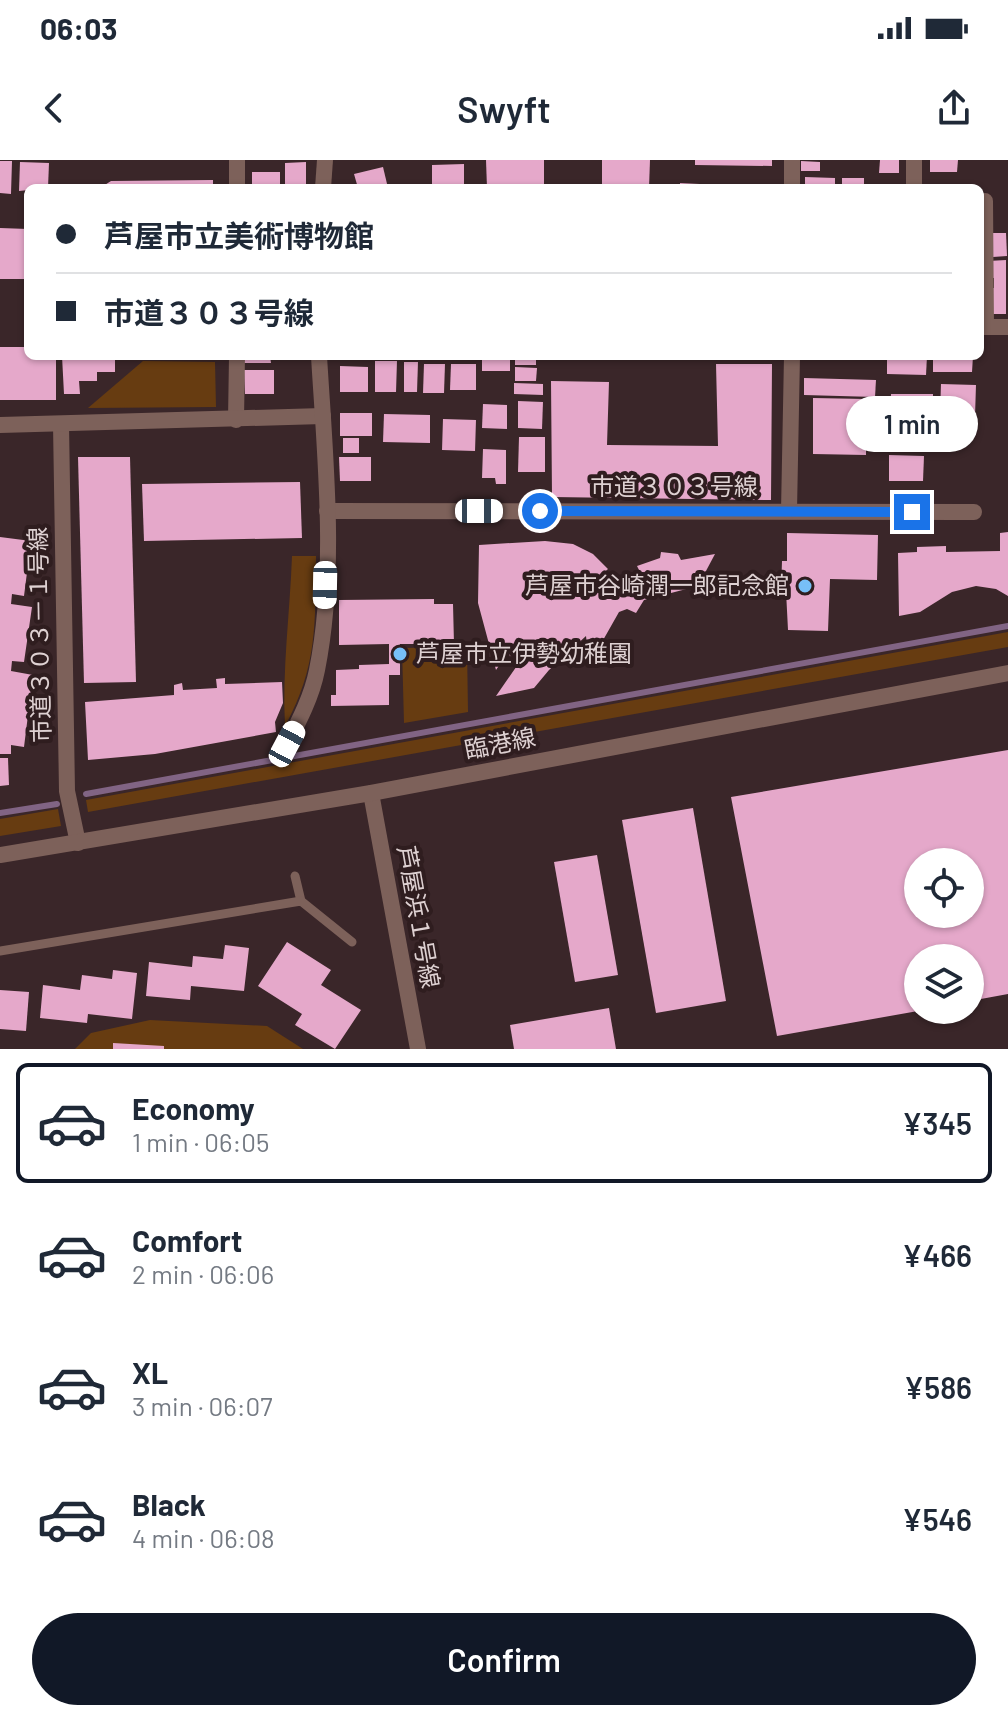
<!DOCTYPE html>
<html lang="en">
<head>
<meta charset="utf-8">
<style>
	body { margin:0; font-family:Barlow,"Noto Sans JP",sans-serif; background:#f6f6f7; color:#1f2937; height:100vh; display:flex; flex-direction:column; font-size:30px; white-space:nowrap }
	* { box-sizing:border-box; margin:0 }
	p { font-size:26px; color:#747a83 }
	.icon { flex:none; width:44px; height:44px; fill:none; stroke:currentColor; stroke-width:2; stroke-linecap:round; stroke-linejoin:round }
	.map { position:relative; height:889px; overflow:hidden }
	.panel { display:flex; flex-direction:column; background:#fff; flex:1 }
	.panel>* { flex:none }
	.top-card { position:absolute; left:24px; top:24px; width:960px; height:176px; border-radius:12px; box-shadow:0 2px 6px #0004; display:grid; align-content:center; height:176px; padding:0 32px; background:#fff }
	.buttons { position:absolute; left:904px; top:688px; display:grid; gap:16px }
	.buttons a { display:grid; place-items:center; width:80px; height:80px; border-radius:50%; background:#fff; box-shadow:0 2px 6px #0004; font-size:40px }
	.end { position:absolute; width:36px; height:36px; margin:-18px; border:10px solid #1a73e8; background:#fff; box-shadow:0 0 0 4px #fff }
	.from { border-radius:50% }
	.bubble { position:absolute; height:56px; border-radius:28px; background:#fff; box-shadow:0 2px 6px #0004; font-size:26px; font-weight:600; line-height:56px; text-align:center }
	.car { position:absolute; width:24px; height:48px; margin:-24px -12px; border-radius:10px; box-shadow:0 0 6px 2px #0007; background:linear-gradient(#fff 24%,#345 0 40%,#fff 0 76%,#345 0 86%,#fff 0) }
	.top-card b { display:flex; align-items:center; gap:28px; height:76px; font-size:30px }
	.top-card b+b { border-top:2px solid #e0e1e3 }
	.top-card i { width:20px; height:20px; background:#1f2937 }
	ul { padding:14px 0 0; list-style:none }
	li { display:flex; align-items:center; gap:24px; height:120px; margin:0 16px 12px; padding:0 16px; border:4px solid transparent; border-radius:12px }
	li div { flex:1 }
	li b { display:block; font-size:30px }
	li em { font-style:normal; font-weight:600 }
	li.active { border-color:#111827 }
	li>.icon { width:72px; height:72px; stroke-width:1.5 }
	.cta { display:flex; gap:16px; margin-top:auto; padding:16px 32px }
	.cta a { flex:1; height:92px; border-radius:48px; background:#111827; color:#fff; font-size:32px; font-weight:600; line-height:92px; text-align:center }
	.status { display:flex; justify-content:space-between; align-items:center; height:56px; padding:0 40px; background:#fff; direction:ltr }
	.status svg { height:22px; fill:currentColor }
	header { display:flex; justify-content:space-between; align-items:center; height:104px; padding:0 32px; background:#fff; font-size:36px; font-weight:600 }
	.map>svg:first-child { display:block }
</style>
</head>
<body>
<div class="status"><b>06:03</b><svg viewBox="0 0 49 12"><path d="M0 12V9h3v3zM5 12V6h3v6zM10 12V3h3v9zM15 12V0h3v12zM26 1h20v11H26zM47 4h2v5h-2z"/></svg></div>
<header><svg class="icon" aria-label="back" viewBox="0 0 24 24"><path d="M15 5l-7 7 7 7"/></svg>Swyft<svg class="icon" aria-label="share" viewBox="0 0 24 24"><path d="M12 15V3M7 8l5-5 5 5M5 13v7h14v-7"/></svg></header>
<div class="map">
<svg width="1008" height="889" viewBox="0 0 1008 889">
	<rect width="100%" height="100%" fill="#3a2629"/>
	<g fill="#673c11">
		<polygon points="143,201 215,202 216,247 88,248"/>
		<path d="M292 396H316C315 463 318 506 285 566 282 510 290 452 292 396Z"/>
		<polygon points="1008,472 1008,487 88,652 86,640"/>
		<polygon points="467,487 468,552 404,563 402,488"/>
		<polygon points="58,649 61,666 0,676 0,659"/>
		<polygon points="150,860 267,866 303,889 75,889 91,873"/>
	</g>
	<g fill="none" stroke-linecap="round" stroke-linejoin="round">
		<g stroke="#816484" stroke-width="6">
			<polyline points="86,634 1008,466"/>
			<polyline points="0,653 57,644"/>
		</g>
	</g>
	<g fill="#e5a8ca" fill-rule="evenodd">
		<polygon points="486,0 544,0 544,28 487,28"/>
		<polygon points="602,0 650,0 649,28 602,28"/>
		<polygon points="695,0 772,0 772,6 695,5"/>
		<polygon points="880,0 899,0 899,13 879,13"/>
		<polygon points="930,0 958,0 957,12 930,12"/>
		<polygon points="0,1 12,1 11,34 0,33"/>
		<polygon points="801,1 820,2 820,11 801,11"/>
		<polygon points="20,2 49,3 48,28 19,31"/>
		<polygon points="306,2 306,25 285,25 285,3"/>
		<polygon points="464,4 464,28 432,28 432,5"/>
		<polygon points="383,7 388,28 358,28 354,14"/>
		<rect x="252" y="12" width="28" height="16"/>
		<polygon points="805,17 835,18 835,28 805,28"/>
		<rect x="842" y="18" width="22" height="10"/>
		<polygon points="213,20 213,28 100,28 111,21"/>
		<polygon points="680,23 719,25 719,28 680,28"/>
		<polygon points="0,68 28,69 28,119 0,119"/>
		<polygon points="988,73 1006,73 1007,96 993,97"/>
		<polygon points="1006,100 1006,154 990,154 990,128 994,128 994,118 989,118 988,101"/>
		<polygon points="0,187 28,187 28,196 56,196 56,240 0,240"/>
		<polygon points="62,196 115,196 115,212 97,212 97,221 79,221 80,234 64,234"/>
		<polygon points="244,196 270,196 271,203 244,203"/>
		<rect x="482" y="196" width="28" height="15"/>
		<rect x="515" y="196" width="21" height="9"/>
		<polygon points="887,196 927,196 926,215 887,214"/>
		<polygon points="933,196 973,196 972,212 933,212"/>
		<polygon points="375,201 397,201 396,232 375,232"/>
		<polygon points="404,202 418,202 417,232 404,232"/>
		<polygon points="424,204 445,204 444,233 423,233"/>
		<polygon points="451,204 476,204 476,230 450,230"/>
		<polygon points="716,204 772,204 771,340 552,337 551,221 609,222 607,285 718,286"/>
		<polygon points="340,206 368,207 368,232 340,232"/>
		<polygon points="515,207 537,208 536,221 515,221"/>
		<polygon points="244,210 274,210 274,234 245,234"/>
		<polygon points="804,218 876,220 875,237 804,235"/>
		<polygon points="514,223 543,224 543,235 514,234"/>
		<polygon points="941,224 976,225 975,256 940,255"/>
		<polygon points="891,234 933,234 933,261 890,261"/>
		<polygon points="813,238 866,239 866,295 813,294"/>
		<polygon points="518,241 543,242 542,269 518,268"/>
		<polygon points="483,244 507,245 507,269 482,268"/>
		<rect x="340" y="253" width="32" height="23"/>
		<polygon points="384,254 430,255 430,283 383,282"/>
		<polygon points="443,259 476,260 475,291 442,290"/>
		<polygon points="519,277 545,277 545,312 518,312"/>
		<rect x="343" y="278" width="16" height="15"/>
		<polygon points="483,289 506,290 506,324 496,324 495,318 482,318"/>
		<polygon points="889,295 924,296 923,321 889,321"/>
		<polygon points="78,297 130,297 136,522 84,523"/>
		<polygon points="339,297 371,297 371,321 340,321"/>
		<polygon points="300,322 302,378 144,381 142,324"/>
		<polygon points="1008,372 1008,436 996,429 976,426 952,432 920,452 899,456 898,393 917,392 917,387 946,386 946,392 1000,391 1000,373"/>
		<polygon points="787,373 878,375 877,420 830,419 828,471 788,470 786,431 781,431 782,401 787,401"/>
		<polygon points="0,377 31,381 24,436 12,434 11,444 32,447 24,502 12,501 11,511 33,515 24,587 11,585 11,594 0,594"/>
		<polygon points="545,381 573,384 593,394 608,409 598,418 611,424 639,410 637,406 660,398 661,392 678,394 681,400 715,394 698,426 644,440 636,453 627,449 619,452 602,482 588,494 586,476 549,510 534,528 496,536 523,497 506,495 496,510 478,443 479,385"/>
		<polygon points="434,439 434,444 453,444 454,484 400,484 400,515 389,515 389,545 331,546 331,535 336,535 336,510 359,509 359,505 389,504 389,484 339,485 339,440"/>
		<polygon points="225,518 225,524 282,522 283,543 275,562 276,572 155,594 88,600 85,542 174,535 174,525 182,523 183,530 217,528 216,519"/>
		<path d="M1008 590V834L970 841V798H918V851L777 876 731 637ZM918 702H970V754H918Z"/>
		<polygon points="0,598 8,598 9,625 0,626"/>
		<polygon points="693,648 726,841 656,853 622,660"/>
		<polygon points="597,695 618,815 575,822 554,702"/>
		<polygon points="287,782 331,810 321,825 361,850 335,889 295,865 302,854 258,826"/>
		<polygon points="225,785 249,788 244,831 191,826 190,840 146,836 149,802 192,807 193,796 223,799"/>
		<polygon points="113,810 137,813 132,859 88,854 87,863 40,858 43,825 80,830 82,815 112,819"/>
		<polygon points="0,830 29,832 26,871 0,869"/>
		<polygon points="609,848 616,889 514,889 510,865"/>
		<polygon points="113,883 164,886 164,889 113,889"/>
	</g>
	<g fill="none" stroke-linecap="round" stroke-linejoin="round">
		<g stroke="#7d615a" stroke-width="9">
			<polyline points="295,716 301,741"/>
			<polyline points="0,791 301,741 352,782"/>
		</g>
		<g stroke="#7d615a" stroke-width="16">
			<polyline points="237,28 237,0"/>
			<polyline points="323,28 325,0"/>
			<polyline points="792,28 792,0"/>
			<polyline points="914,28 914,0"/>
			<polyline points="985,41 986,167"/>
			<polyline points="980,167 1008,167"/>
			<polyline points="236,260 237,196"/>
			<polyline points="61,264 67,631 78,683"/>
			<polyline points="0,265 323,256"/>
			<polyline points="327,351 974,352"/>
			<polyline points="789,351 792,196"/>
			<path d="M287 584C299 561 312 536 317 510 337 410 325 297 319 196"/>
		</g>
		<g stroke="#7d615a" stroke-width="16">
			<polyline points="371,633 418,889"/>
			<polyline points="0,695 371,633 1008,513"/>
		</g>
	</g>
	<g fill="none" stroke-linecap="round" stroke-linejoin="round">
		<polyline stroke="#1a73e8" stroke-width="10" points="540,351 912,352"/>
	</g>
	<g fill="#77bff7" stroke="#2f1d1f" stroke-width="3">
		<circle cx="805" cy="426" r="8"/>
		<circle cx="400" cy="494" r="8"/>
	</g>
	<g text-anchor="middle" stroke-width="8" stroke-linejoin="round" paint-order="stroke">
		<g font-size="24" fill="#ded1d2" stroke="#2f1d1f">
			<text x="674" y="335">市道３０３号線</text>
			<text transform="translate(40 475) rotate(-91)" y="8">市道３０３－１号線</text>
			<text transform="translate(500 584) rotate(-11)" y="8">臨港線</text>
			<text transform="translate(418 757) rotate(80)" y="8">芦屋浜１号線</text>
		</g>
		<g font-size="24" fill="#ded1d2" stroke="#2f1d1f" text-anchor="end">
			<text x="789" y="434">芦屋市谷崎潤一郎記念館</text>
			<text x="416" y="502" text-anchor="start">芦屋市立伊勢幼稚園</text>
		</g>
	</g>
</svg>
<div class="buttons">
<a><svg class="icon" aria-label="locate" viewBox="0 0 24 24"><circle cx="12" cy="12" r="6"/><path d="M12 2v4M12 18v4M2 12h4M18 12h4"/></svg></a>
<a><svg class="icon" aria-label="layers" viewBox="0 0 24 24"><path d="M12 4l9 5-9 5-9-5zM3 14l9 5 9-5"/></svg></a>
</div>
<i class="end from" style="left:540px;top:351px"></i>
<i class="end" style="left:912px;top:352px"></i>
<div class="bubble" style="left:846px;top:236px;width:132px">1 min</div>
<i class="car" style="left:479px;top:351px;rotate:90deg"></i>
<i class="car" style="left:325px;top:425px;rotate:181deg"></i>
<i class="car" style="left:287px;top:584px;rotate:28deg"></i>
<div class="top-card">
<b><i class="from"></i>芦屋市立美術博物館</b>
<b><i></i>市道３０３号線</b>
</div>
</div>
<section class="panel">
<ul>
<li class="active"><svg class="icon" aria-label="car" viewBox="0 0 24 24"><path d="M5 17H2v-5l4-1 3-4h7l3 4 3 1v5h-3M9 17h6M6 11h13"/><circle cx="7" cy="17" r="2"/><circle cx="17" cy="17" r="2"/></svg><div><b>Economy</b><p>1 min · 06:05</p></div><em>¥345</em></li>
<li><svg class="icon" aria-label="car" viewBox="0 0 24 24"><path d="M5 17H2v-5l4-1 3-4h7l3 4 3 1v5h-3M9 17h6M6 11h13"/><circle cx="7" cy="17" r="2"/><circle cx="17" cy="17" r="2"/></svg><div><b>Comfort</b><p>2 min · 06:06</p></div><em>¥466</em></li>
<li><svg class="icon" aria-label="car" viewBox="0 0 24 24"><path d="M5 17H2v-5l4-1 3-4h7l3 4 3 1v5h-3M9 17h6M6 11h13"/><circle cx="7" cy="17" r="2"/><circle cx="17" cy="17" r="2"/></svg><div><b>XL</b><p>3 min · 06:07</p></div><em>¥586</em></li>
<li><svg class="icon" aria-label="car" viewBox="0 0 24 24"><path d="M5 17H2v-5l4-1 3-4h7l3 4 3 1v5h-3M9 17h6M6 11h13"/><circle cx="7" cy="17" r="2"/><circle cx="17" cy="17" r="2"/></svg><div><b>Black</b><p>4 min · 06:08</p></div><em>¥546</em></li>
</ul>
<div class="cta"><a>Confirm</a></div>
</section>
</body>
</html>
